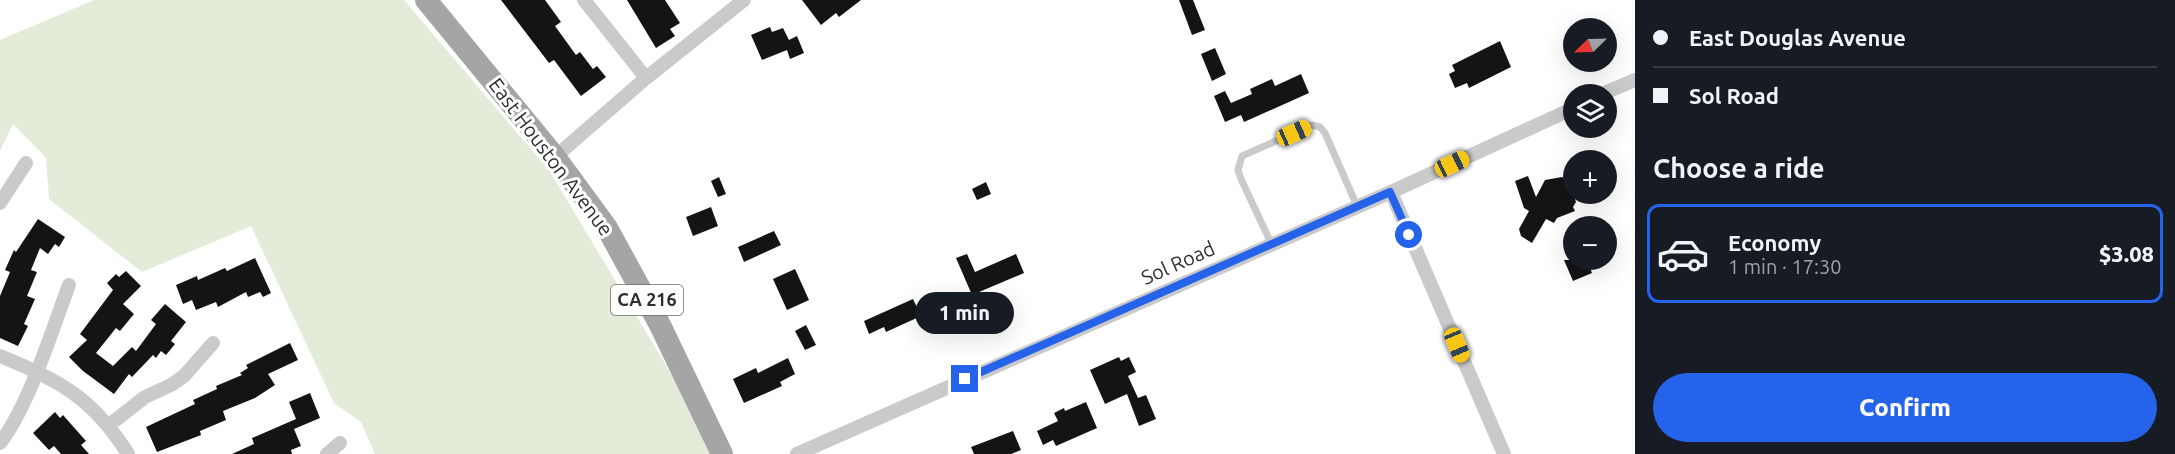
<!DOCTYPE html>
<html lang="en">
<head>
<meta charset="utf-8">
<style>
	body { margin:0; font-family:Ubuntu,sans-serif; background:#20242c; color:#f1f3f6; height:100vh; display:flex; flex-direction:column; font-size:22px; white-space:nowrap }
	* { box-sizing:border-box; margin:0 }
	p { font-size:20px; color:#9ea1a6 }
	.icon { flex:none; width:33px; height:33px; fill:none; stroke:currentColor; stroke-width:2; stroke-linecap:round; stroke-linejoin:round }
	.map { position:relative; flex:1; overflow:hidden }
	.details { display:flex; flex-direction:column; background:#171b24; width:540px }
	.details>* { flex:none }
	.hud { display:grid; align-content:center; height:132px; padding:0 18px; background:#171b24 }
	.needle { width:39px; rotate:247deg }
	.fabs { position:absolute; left:1563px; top:18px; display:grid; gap:12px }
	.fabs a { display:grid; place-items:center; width:54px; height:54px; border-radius:50%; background:#171b24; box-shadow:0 6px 24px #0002; font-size:30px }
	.end { position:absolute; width:27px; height:27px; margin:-14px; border:8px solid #2563eb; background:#fff; box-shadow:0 0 0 3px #fff }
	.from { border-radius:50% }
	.bubble { position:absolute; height:42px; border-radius:21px; background:#171b24; box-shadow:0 6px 24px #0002; font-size:20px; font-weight:800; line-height:42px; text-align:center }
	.car { position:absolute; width:18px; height:36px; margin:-18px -9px; border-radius:8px; box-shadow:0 0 4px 2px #0007; background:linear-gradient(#f5c518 24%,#345 0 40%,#f5c518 0 76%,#345 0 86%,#f5c518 0) }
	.hud b { display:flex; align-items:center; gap:21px; height:57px; font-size:22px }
	.hud b+b { border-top:2px solid #363941 }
	.hud i { width:15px; height:15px; background:#f1f3f6 }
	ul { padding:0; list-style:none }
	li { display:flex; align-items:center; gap:18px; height:99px; margin:0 12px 9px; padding:0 6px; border:3px solid transparent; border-radius:12px }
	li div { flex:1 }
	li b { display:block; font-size:22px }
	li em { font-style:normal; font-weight:800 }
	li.on { border-color:#2563eb }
	li>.icon { width:54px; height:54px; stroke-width:1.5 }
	h2 { padding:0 18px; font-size:27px; line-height:72px }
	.cta { display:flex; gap:12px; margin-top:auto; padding:12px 18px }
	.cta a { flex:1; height:69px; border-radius:36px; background:#2563eb; color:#fff; font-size:24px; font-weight:800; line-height:69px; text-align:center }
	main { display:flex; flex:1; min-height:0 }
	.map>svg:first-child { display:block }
</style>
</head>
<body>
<main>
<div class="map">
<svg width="1635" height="454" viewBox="0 0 1635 454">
	<rect width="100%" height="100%" fill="#fff"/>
	<polygon fill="#e3ecd9" points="94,0 404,0 549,170 682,392 710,454 375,454 361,422 334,403 251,226 142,272 49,199 46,158 13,124 0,151 0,40"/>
	<g fill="#141414">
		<polygon points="501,0 545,0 561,22 555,26 576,55 580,52 593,69 597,66 606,77 581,96 554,60 549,63"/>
		<polygon points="627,0 665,0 680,23 670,29 675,36 656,48"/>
		<polygon points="802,0 861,0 839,17 836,13 821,25"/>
		<polygon points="1179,0 1193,0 1205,30 1192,35"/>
		<polygon points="770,27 772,32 783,28 789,40 797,36 804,53 790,59 787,50 762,60 751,35"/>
		<polygon points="1500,41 1511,67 1469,88 1467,83 1455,88 1449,74 1455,71 1452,65"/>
		<polygon points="1215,48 1226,74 1212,81 1201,54"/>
		<polygon points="1301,74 1309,93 1244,122 1241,115 1225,122 1214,96 1225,91 1231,103 1252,94 1250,89 1272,79 1275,86"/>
		<polygon points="1528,176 1536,197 1545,180 1562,177 1568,181 1576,202 1573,207 1575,211 1557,218 1554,223 1546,219 1532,243 1521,236 1519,229 1529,211 1524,208 1515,181"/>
		<polygon points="719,177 726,194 718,197 711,181"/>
		<polygon points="986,182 991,194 977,200 972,189"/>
		<polygon points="711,207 718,226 693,236 686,217"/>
		<polygon points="38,219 65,237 59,247 55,244 48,254 40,248 31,270 37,272 27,296 35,299 24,324 28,326 18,346 0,338 0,296 10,272 5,270 14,250 16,252"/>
		<polygon points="774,231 781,245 744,262 738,247"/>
		<polygon points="967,254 975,272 1016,254 1024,273 972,295 956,258"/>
		<polygon points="255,258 271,293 263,297 260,292 248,297 246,292 218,307 216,302 196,310 192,300 183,304 176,285 197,276 198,280 225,268 227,271"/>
		<polygon points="1564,260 1576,260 1578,264 1587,260 1592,273 1573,281"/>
		<polygon points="795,269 809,300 787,310 773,279"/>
		<polygon points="126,271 141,286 123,304 134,314 120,331 116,328 96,353 113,366 132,347 136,351 156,324 151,320 165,304 186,322 171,341 175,344 166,355 161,351 156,358 153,355 132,377 129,374 114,394 83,371 69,357 87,340 80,334 113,290 107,283 116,274 119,277"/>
		<polygon points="913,299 921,316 886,332 884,327 869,334 864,321"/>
		<polygon points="806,325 816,345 805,350 795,331"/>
		<polygon points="290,343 298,360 268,374 275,385 255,398 223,411 226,420 200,431 201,435 157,452 146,427 195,404 193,400 217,389 216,386 242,375 240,373 248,368 246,365"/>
		<polygon points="1119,357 1121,361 1129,357 1136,372 1128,376 1138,398 1146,395 1156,419 1139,426 1127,394 1105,404 1090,370"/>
		<polygon points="788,358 795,374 780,382 782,386 744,403 733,379 756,368 758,373"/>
		<polygon points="310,393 320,418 294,429 301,446 291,450 292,454 232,454 254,444 252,438 296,419 289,402"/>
		<polygon points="1086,402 1097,428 1056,446 1053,440 1043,445 1037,431 1058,421 1054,413 1064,408 1065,411"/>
		<polygon points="55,412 60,418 63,415 86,441 81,445 89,454 61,454 54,446 49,450 33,433"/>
		<polygon points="1013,431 1021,450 1011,454 974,454 971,447"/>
	</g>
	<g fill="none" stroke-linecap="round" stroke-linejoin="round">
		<polyline stroke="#cacaca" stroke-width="7" points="1271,243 1241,179 1238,170 1242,156 1312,125 1320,127 1325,133 1357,206"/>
		<g stroke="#cacaca" stroke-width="14">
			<polyline points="584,0 646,78"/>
			<polyline points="1602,94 1635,80"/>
			<polyline points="555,157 646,78 744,0"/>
			<polyline points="1391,192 1504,454"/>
			<polyline points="0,203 26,163"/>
			<path d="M0 356C59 380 93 398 128 454"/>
			<polyline points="108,426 145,397 171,385 184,376 213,343"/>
			<path d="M0 443C29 406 52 330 69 285"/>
			<polyline points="327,454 340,443"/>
			<polyline points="797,454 1391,192 1574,108"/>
		</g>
		<polyline stroke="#a5a5a5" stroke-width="22" points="426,0 555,157 607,228 660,325 722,454"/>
	</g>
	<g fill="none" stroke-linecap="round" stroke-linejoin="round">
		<polyline stroke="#2563eb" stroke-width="8" points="965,379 1390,192 1409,235"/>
	</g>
	<g text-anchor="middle" stroke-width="6" stroke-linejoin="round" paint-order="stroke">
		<rect fill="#fff" stroke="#6c6c6c" stroke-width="1.5" x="611" y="285" width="72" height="30" rx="4.5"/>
		<g font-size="18" font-weight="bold" fill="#2d2d2d">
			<text x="647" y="306">CA 216</text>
		</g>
		<g font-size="20" fill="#2d2d2d" stroke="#fff">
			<text transform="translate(551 157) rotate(53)" y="7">East Houston Avenue</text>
			<text transform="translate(1178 263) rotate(-24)" y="7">Sol Road</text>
		</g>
	</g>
</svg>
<div class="fabs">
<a><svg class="needle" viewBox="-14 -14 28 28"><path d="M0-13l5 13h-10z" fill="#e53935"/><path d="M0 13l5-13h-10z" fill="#9ea1a6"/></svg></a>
<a><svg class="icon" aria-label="layers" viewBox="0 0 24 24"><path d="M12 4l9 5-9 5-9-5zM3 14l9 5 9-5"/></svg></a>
<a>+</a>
<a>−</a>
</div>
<i class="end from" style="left:1409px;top:235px"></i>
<i class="end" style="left:965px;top:379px"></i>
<div class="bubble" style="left:915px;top:292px;width:99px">1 min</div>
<i class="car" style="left:1294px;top:133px;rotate:66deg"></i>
<i class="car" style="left:1452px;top:164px;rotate:65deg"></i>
<i class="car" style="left:1457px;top:345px;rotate:157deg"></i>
</div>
<section class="details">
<div class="hud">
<b><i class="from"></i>East Douglas Avenue</b>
<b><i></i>Sol Road</b>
</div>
<h2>Choose a ride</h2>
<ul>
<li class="on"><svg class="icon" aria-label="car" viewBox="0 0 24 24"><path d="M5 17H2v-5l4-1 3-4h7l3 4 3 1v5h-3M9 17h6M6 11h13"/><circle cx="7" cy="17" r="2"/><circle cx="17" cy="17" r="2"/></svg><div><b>Economy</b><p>1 min · 17:30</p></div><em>$3.08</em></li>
</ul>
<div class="cta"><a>Confirm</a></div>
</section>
</main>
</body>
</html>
